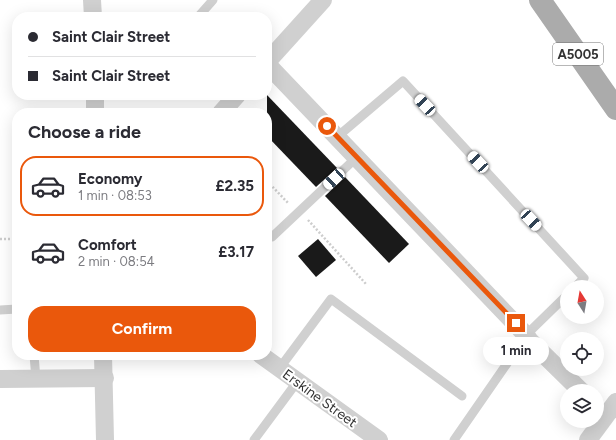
<!DOCTYPE html>
<html lang="en">
<head>
<meta charset="utf-8">
<style>
	body { margin:0; font-family:Figtree,sans-serif; background:#f7f7f7; color:#2b2b33; height:100vh; display:flex; flex-direction:column; font-size:15px; white-space:nowrap }
	* { box-sizing:border-box; margin:0 }
	p { font-size:13px; color:#7c7c81 }
	.icon { flex:none; width:22px; height:22px; fill:none; stroke:currentColor; stroke-width:2; stroke-linecap:round; stroke-linejoin:round }
	.map { position:relative; flex:1; overflow:hidden }
	.details { position:absolute; left:12px; top:108px; width:260px; height:252px; display:flex; flex-direction:column; background:#fff; border-radius:16px; box-shadow:0 4px 16px #0002 }
	.details>* { flex:none }
	.guide { position:absolute; left:12px; top:12px; width:260px; height:88px; border-radius:16px; box-shadow:0 4px 16px #0002; display:grid; align-content:center; height:88px; padding:0 16px; background:#fff }
	.needle { width:26px; rotate:349deg }
	.controls { position:absolute; left:560px; top:280px; display:grid; gap:8px }
	.controls a { display:grid; place-items:center; width:44px; height:44px; border-radius:50%; background:#fff; box-shadow:0 4px 16px #0002; font-size:20px }
	.end { position:absolute; width:18px; height:18px; margin:-9px; border:5px solid #ea580c; background:#fff; box-shadow:0 0 0 2px #fff }
	.from { border-radius:50% }
	.bubble { position:absolute; height:28px; border-radius:14px; background:#fff; box-shadow:0 4px 16px #0002; font-size:13px; font-weight:700; line-height:28px; text-align:center }
	.car { position:absolute; width:12px; height:24px; margin:-12px -6px; border-radius:5px; box-shadow:0 0 3px 1px #0007; background:linear-gradient(#fff 24%,#345 0 40%,#fff 0 76%,#345 0 86%,#fff 0) }
	.guide b { display:flex; align-items:center; gap:14px; height:38px; font-size:15px }
	.guide b+b { border-top:1px solid #e1e1e2 }
	.guide i { width:10px; height:10px; background:#2b2b33 }
	ul { padding:0; list-style:none }
	li { display:flex; align-items:center; gap:12px; height:60px; margin:0 8px 6px; padding:0 8px; border:2px solid transparent; border-radius:16px }
	li div { flex:1 }
	li b { display:block; font-size:15px }
	li em { font-style:normal; font-weight:700 }
	li.selected { border-color:#ea580c }
	li>.icon { width:36px; height:36px; stroke-width:1.5 }
	h2 { padding:0 16px; font-size:18px; line-height:48px }
	.primary-button { display:flex; gap:8px; margin-top:auto; padding:8px 16px }
	.primary-button a { flex:1; height:46px; border-radius:16px; background:#ea580c; color:#fff; font-size:16px; font-weight:700; line-height:46px; text-align:center }
	.map>svg:first-child { display:block }
</style>
</head>
<body>
<div class="map">
<svg width="616" height="440" viewBox="0 0 616 440">
	<rect width="100%" height="100%" fill="#fff"/>
	<g fill="#1a1a1a">
		<polygon points="267,95 337,168 316,187 267,136"/>
		<polygon points="345,177 409,244 389,263 325,196"/>
		<polygon points="318,239 336,260 316,277 298,256"/>
	</g>
	<g fill="none" stroke-linecap="round" stroke-linejoin="round">
		<g stroke="#cdcdcd" stroke-width="2.5" stroke-dasharray="2 2" stroke-linecap="butt">
			<polyline points="267,181 289,204"/>
			<polyline points="308,220 366,284"/>
			<polyline points="0,239 17,239"/>
		</g>
		<g stroke="#d0d0d0" stroke-width="9">
			<polyline points="198,17 213,0"/>
			<polyline points="337,137 403,81 584,278 575,287"/>
			<polyline points="272,237 357,157"/>
			<polyline points="0,310 17,309"/>
			<polyline points="526,335 567,295"/>
			<polyline points="34,355 36,379"/>
			<polyline points="279,369 331,299 462,396"/>
			<polyline points="254,440 297,382"/>
			<polyline points="454,440 517,349 530,341"/>
		</g>
		<g stroke="#d0d0d0" stroke-width="18">
			<polyline points="92,0 93,17"/>
			<polyline points="267,62 323,0"/>
			<polyline points="267,64 526,335 530,341 581,391"/>
			<polyline points="95,95 95,113"/>
			<polyline points="221,113 237,95"/>
			<polyline points="103,355 105,440"/>
			<polyline points="261,355 379,440"/>
			<polyline points="0,379 105,378"/>
			<polyline points="588,440 616,402"/>
		</g>
		<polyline stroke="#ababab" stroke-width="22" points="540,0 616,109"/>
	</g>
	<g fill="none" stroke-linecap="round" stroke-linejoin="round">
		<polyline stroke="#ea580c" stroke-width="5" points="327,126 516,323"/>
	</g>
	<g text-anchor="middle" stroke-width="4" stroke-linejoin="round" paint-order="stroke">
		<rect fill="#fff" stroke="#707070" stroke-width="1" x="553" y="43" width="50" height="22" rx="3"/>
		<g font-size="13" font-weight="bold" fill="#333">
			<text x="578" y="59">A5005</text>
		</g>
		<g font-size="14" fill="#333" stroke="#fff">
			<text transform="translate(320 398) rotate(36)" y="5">Erskine Street</text>
		</g>
	</g>
</svg>
<div class="controls">
<a><svg class="needle" viewBox="-14 -14 28 28"><path d="M0-13l5 13h-10z" fill="#e53935"/><path d="M0 13l5-13h-10z" fill="#7c7c81"/></svg></a>
<a><svg class="icon" aria-label="locate" viewBox="0 0 24 24"><circle cx="12" cy="12" r="6"/><path d="M12 2v4M12 18v4M2 12h4M18 12h4"/></svg></a>
<a><svg class="icon" aria-label="layers" viewBox="0 0 24 24"><path d="M12 4l9 5-9 5-9-5zM3 14l9 5 9-5"/></svg></a>
</div>
<i class="end from" style="left:327px;top:126px"></i>
<i class="end" style="left:516px;top:323px"></i>
<div class="bubble" style="left:483px;top:337px;width:66px">1 min</div>
<i class="car" style="left:425px;top:105px;rotate:317deg"></i>
<i class="car" style="left:478px;top:162px;rotate:317deg"></i>
<i class="car" style="left:334px;top:179px;rotate:227deg"></i>
<i class="car" style="left:531px;top:220px;rotate:137deg"></i>
<div class="guide">
<b><i class="from"></i>Saint Clair Street</b>
<b><i></i>Saint Clair Street</b>
</div>
<section class="details">
<h2>Choose a ride</h2>
<ul>
<li class="selected"><svg class="icon" aria-label="car" viewBox="0 0 24 24"><path d="M5 17H2v-5l4-1 3-4h7l3 4 3 1v5h-3M9 17h6M6 11h13"/><circle cx="7" cy="17" r="2"/><circle cx="17" cy="17" r="2"/></svg><div><b>Economy</b><p>1 min · 08:53</p></div><em>£2.35</em></li>
<li><svg class="icon" aria-label="car" viewBox="0 0 24 24"><path d="M5 17H2v-5l4-1 3-4h7l3 4 3 1v5h-3M9 17h6M6 11h13"/><circle cx="7" cy="17" r="2"/><circle cx="17" cy="17" r="2"/></svg><div><b>Comfort</b><p>2 min · 08:54</p></div><em>£3.17</em></li>
</ul>
<div class="primary-button"><a>Confirm</a></div>
</section>
</div>
</body>
</html>
